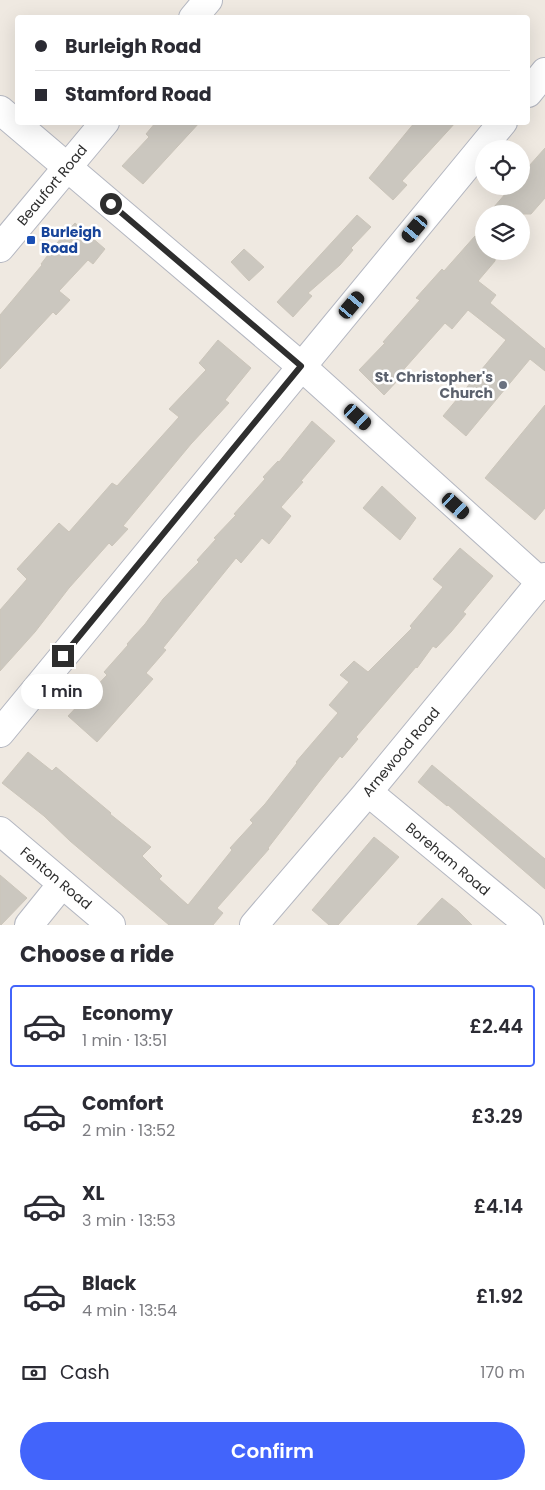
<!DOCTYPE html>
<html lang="en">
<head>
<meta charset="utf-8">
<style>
	body { margin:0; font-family:Poppins,sans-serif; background:#f2f2f3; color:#2b2b33; height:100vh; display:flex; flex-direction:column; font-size:19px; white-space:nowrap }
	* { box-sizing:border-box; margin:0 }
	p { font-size:16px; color:#7c7c81 }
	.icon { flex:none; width:28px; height:28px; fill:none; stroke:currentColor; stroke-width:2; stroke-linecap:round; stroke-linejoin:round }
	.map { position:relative; height:925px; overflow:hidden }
	.details { display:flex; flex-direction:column; background:#fff; flex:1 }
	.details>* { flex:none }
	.banner { position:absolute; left:15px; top:15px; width:515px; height:110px; border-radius:5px; box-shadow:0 5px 20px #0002; display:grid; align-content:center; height:110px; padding:0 20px; background:#fff }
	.buttons { position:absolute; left:475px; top:140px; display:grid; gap:10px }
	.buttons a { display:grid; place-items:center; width:55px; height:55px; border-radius:50%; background:#fff; box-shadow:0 5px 20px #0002; font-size:25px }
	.end { position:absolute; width:22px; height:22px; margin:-11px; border:6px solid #2e2e2e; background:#fff; box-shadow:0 0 0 2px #fff }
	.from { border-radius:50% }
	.bubble { position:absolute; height:35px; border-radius:18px; background:#fff; box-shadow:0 5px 20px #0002; font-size:16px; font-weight:600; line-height:35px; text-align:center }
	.car { position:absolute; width:15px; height:30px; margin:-15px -8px; border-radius:6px; box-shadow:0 0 4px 1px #0007; background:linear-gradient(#222 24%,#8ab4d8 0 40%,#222 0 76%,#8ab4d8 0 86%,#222 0) }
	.banner b { display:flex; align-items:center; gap:18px; height:48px; font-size:19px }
	.banner b+b { border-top:1px solid #e1e1e2 }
	.banner i { width:12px; height:12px; background:#2b2b33 }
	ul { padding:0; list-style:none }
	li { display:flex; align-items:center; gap:15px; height:82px; margin:0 10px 8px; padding:0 10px; border:2px solid transparent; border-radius:5px }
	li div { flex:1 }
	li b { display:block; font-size:19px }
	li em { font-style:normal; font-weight:600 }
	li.on { border-color:#4264fb }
	li>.icon { width:45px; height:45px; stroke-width:1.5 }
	h2 { padding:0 20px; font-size:22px; line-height:60px }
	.pay { display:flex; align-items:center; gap:12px; height:55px; padding:0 20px; font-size:19px }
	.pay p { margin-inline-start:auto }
	.action { display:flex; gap:10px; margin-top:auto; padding:10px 20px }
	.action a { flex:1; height:58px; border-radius:30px; background:#4264fb; color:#fff; font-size:20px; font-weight:600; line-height:58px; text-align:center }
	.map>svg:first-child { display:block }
</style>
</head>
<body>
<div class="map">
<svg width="545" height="925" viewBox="0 0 545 925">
	<rect width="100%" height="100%" fill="#efe9e1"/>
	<g fill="#cbc7bf" stroke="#cbc5ba">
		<polygon points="156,122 200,122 143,184 122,166 149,137 146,134"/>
		<polygon points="415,122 456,122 402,181 407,185 393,200 369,178"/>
		<polygon points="545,148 545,198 531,214 488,214 512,186 521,186 521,175"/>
		<polygon points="357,215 371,227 351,248 353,250 340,265 308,293 312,296 293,317 277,302"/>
		<polygon points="75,223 105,249 93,264 88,260 59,291 70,300 56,315 53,312 0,369 0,315 42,265 41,264 61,238"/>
		<polygon points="475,236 484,244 484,251 492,251 495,254 495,261 478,281 496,295 490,303 545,349 545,371 530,359 466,436 443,416 506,340 468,310 452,329 445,323 397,377 399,379 384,395 359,370 385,343 383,342 420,300 416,298 442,269 444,271"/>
		<polygon points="244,249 264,267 249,281 231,262"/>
		<polygon points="218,340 251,368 225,400 229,403 191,444 123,526 128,529 112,546 109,543 69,588 35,632 0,671 0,610 27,579 17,569 59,523 69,532 112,483 117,486 179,417 169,409 206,370 199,363"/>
		<polygon points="545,405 545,508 535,520 485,478"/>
		<polygon points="312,421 335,441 301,481 303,482 281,507 291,516 269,544 262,538 241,563 236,558 163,648 166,650 146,673 153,679 97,742 68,716 107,675 104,672 128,645 127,644 145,624 163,599 199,562 197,560 216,539 214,538 236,515 234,514 265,479 263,477 278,461 279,462"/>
		<polygon points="382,486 416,518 400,540 363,508"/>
		<polygon points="460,548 493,576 463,612 466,614 451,632 436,648 433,646 417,668 416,667 356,737 358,739 342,758 340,756 319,782 268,848 269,849 217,908 223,913 213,925 169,925 70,841 44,816 2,783 28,752 52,771 56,767 111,813 110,814 151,847 142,856 162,876 159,879 188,905 232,850 230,848 253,823 250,820 265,804 297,763 296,762 338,713 329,705 349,682 340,675 354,661 368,672 412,628 410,626 443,587 433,579"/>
		<polygon points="432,765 545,859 545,889 448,805 447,806 418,782"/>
		<polygon points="374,837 399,857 338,925 329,925 312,910"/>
		<polygon points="0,875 27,898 1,925 0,925"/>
		<polygon points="442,898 458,911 472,925 417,925"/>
	</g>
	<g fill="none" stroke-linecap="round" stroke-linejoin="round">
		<defs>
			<g id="street">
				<polyline points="528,93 545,72"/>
				<polyline points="0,110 301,366 545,586"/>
				<polyline points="0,733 503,122"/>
				<polyline points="368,792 529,925"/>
				<polyline points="0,831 111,925"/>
				<polyline points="29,925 62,884"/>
				<polyline points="254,925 368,792 545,577"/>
			</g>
			<g id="secondary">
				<polyline points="193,18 208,0"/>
				<polyline points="0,248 105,122"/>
			</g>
		</defs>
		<use href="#street" stroke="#b4b7c1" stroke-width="30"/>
		<use href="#secondary" stroke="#b4b7c1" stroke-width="30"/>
		<use href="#street" stroke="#fff" stroke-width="28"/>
		<use href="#secondary" stroke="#fff" stroke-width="28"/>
	</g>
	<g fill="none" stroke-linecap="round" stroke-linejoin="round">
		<polyline stroke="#2e2e2e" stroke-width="6" points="63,656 301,366 111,204"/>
	</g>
	<rect fill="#1a4fb4" stroke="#fff" stroke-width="2" x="26" y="235" width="10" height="10" rx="2.5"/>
	<circle fill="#6b7280" stroke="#fff" stroke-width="2" cx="503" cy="385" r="5"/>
	<g text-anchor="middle" stroke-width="5" stroke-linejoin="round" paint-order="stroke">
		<g font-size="14" fill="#2e2e2e" stroke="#fff">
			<text transform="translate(52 185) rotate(-50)" y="5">Beaufort Road</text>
			<text transform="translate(401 752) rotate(-50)" y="5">Arnewood Road</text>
			<text transform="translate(448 859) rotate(40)" y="5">Boreham Road</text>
			<text transform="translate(56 878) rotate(40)" y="5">Fenton Road</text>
		</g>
		<g font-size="14" font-weight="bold" fill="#164399" stroke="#fff" text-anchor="start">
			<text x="41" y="237">Burleigh<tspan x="41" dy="16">Road</tspan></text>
		</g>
		<g font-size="14" font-weight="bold" fill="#5b616d" stroke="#fff" text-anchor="end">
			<text x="493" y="382">St. Christopher's<tspan x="493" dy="16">Church</tspan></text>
		</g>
	</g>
</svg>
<div class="buttons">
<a><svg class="icon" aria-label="locate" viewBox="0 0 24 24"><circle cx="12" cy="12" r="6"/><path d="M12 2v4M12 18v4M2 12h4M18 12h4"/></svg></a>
<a><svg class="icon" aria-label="layers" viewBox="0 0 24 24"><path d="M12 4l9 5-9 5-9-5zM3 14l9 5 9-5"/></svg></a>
</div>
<i class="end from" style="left:111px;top:204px"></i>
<i class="end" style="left:63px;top:656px"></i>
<div class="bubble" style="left:21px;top:674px;width:82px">1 min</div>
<i class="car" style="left:415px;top:229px;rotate:220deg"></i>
<i class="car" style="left:352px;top:305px;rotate:40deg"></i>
<i class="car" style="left:358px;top:417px;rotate:132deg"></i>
<i class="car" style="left:456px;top:506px;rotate:132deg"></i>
<div class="banner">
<b><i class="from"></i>Burleigh Road</b>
<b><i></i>Stamford Road</b>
</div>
</div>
<section class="details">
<h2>Choose a ride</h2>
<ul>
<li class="on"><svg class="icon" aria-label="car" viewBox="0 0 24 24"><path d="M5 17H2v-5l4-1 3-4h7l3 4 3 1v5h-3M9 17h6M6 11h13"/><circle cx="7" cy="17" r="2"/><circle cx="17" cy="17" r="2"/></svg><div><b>Economy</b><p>1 min · 13:51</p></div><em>£2.44</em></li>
<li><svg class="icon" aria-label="car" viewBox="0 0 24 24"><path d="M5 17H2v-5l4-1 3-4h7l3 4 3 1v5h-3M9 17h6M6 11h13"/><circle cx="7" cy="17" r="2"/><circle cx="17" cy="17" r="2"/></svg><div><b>Comfort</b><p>2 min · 13:52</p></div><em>£3.29</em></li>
<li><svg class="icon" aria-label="car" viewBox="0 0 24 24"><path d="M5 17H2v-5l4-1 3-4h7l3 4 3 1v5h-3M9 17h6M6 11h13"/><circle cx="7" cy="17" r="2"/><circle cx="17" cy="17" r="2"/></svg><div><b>XL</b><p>3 min · 13:53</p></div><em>£4.14</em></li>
<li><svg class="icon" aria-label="car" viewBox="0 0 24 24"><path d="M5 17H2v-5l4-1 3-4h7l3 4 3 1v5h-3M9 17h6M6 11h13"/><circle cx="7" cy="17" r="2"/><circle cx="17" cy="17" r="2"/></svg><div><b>Black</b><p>4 min · 13:54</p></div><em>£1.92</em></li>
</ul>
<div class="pay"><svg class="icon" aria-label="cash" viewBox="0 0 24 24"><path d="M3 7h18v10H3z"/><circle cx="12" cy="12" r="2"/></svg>Cash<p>170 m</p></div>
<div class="action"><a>Confirm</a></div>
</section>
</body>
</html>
